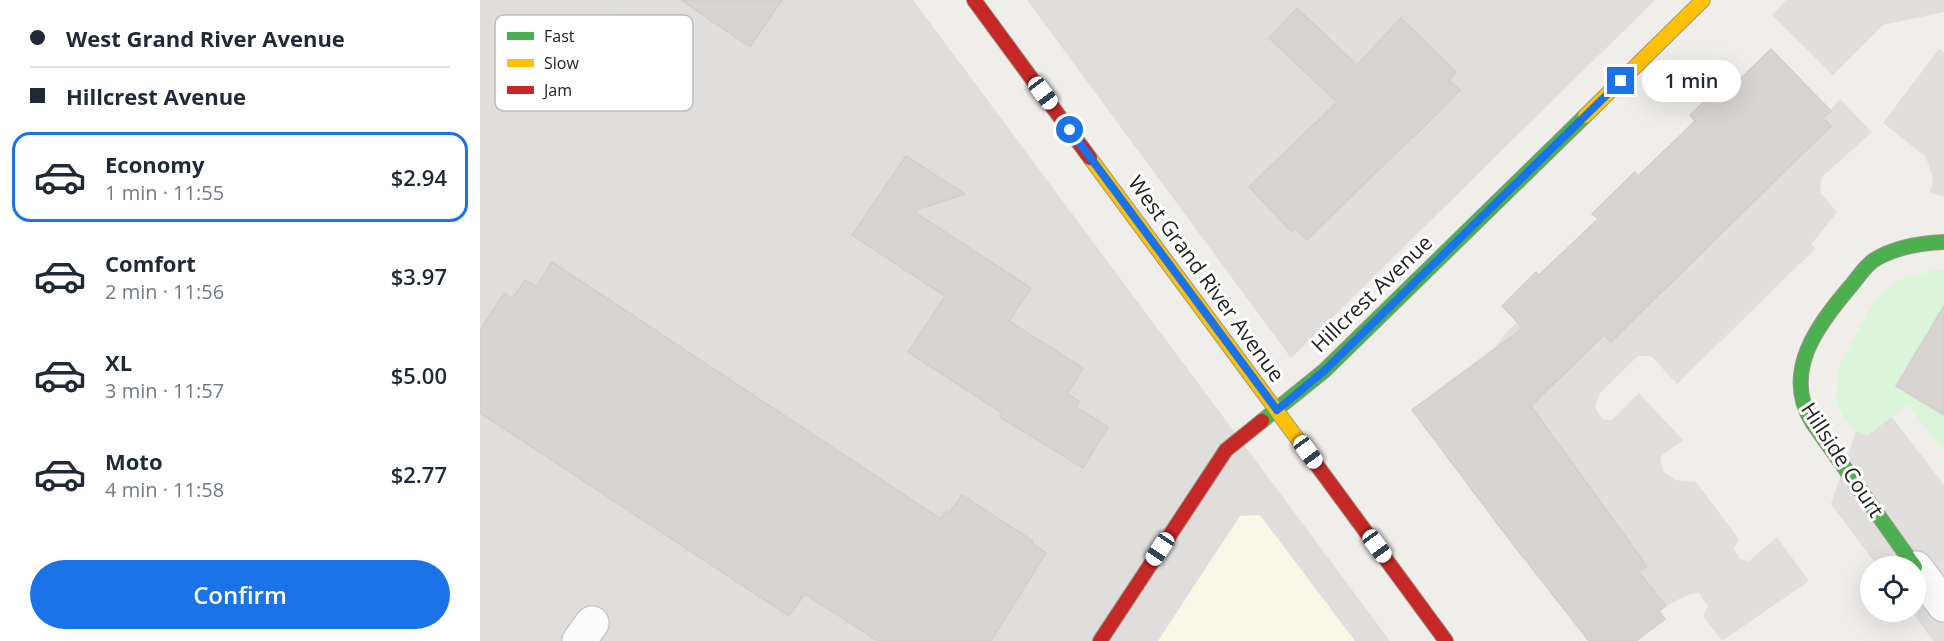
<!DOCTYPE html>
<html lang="en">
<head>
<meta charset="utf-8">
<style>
	body { margin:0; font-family:"Open Sans",sans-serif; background:#f6f6f7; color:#1f2937; height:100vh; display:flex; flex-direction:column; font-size:22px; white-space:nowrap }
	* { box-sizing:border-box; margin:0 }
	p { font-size:20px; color:#747a83 }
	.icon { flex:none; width:33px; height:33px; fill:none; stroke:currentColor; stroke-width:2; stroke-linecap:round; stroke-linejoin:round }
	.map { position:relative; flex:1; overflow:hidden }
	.drawer { display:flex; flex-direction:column; background:#fff; width:480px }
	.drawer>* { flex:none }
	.top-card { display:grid; align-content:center; height:132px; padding:0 30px; background:#fff }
	.fabs { position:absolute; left:1380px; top:556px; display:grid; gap:12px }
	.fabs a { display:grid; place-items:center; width:66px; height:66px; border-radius:50%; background:#fff; box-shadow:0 6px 24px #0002; font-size:30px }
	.end { position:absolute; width:27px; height:27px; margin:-14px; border:8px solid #1a73e8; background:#fff; box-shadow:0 0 0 3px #fff }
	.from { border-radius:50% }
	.bubble { position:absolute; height:42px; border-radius:21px; background:#fff; box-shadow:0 6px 24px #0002; font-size:20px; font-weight:600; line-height:42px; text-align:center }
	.car { position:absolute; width:18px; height:36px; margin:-18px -9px; border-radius:8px; box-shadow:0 0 4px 2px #0007; background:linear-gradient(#fff 24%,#345 0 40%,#fff 0 76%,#345 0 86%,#fff 0) }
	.top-card b { display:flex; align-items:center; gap:21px; height:57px; font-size:22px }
	.top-card b+b { border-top:2px solid #e0e1e3 }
	.top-card i { width:15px; height:15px; background:#1f2937 }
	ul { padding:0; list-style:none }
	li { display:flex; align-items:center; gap:18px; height:90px; margin:0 12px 9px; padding:0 18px; border:3px solid transparent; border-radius:18px }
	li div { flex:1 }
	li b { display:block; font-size:22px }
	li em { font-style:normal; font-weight:600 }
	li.selected { border-color:#1a73e8 }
	li>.icon { width:54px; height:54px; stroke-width:1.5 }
	.cta { display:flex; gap:12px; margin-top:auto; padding:12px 30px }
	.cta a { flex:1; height:69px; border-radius:36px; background:#1a73e8; color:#fff; font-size:24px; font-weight:600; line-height:69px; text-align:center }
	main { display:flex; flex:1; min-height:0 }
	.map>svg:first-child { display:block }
</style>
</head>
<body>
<main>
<section class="drawer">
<div class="top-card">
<b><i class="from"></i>West Grand River Avenue</b>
<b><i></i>Hillcrest Avenue</b>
</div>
<ul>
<li class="selected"><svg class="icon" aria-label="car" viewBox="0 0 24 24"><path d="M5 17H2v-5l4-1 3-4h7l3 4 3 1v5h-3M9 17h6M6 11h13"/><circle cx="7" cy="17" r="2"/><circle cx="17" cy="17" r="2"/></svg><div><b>Economy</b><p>1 min · 11:55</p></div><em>$2.94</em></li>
<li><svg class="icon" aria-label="car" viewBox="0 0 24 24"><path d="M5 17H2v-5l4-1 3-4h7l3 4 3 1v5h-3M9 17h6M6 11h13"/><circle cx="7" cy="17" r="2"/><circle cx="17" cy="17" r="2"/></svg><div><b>Comfort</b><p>2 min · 11:56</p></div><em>$3.97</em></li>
<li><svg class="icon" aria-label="car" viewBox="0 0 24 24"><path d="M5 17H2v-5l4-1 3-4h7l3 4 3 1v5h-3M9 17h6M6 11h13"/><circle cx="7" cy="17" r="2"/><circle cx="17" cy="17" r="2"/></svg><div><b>XL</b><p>3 min · 11:57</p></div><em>$5.00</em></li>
<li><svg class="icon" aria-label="car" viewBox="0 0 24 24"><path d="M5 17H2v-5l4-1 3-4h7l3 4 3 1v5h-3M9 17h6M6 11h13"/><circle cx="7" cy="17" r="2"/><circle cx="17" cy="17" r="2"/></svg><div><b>Moto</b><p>4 min · 11:58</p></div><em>$2.77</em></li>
</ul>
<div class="cta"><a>Confirm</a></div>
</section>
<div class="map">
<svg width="1464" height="641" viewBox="0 0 1464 641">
	<rect width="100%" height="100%" fill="#f0eeeb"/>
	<g fill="#dfdedc">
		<polygon points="0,0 433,0 910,641 0,641"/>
		<polygon points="547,0 1175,0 811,358"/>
	</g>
	<polygon fill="#f8f7e8" points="780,515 875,641 678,641 760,516"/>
	<polygon fill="#daf5da" points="1455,270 1464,271 1464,451 1428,405 1388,435 1376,431 1365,419 1356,402 1358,368 1398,295 1422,279"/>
	<g fill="#e0dfde">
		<polygon points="132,0 225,0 233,5 224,19 274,52 296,50 328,2 425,65 457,70 328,267 310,267 310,239 292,275 149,91 163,37 138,30 128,23"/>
		<polygon points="767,0 923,0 925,2 870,58 789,38 760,10"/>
		<polygon points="1306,0 1464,0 1464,12 1403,25 1353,75 1292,15"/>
		<polygon points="16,11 53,35 28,76 43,86 21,119 0,106 0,33"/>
		<polygon points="774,44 838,109 764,183 705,123 749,79 749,69"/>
		<polygon points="1459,49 1464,53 1464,197 1450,192 1453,179 1446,157 1403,123"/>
		<polygon points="1360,99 1392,132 1342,177 1340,192 1357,212 1332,244 1335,249 1197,384 1171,356 1158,356 1119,394 1115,407 1122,419 1132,420 1159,393 1203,440 1180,457 1183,471 1195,480 1216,482 1259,539 1254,549 1260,559 1269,561 1297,537 1329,581 1242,641 1223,616 1228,606 1219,593 1207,595 1186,606 1159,572 1167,565 1123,506 1080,461 1087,455 1041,393 1016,345 1037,321 1093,364 1124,335 1131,342 1155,306 1162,313 1184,291 1178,284 1222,240 1229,247 1252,224 1246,217 1325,151 1351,126 1343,118"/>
		<polygon points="104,108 132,121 100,193 98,203 103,215 111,224 118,227 124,223 139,196 225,254 222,262 265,289 253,305 251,316 254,324 285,343 266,371 250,359 240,356 231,359 90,264 76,260 61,262 41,225 51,215 60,202"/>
		<polygon points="374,241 433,283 420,301 447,319 423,353 431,361 403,395 315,317"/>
		<polygon points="1412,417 1464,485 1464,641 1453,641 1432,612 1436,612 1436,567 1398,567 1351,504 1376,431 1388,435"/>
	</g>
	<g fill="#d7d4d2" stroke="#d3d0cc" stroke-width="1.5">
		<polygon points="201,0 302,0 270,47"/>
		<polygon points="817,8 877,65 921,18 976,72 969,80 980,90 933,138 932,137 827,240 815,228 812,232 769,187 857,102 789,38"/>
		<polygon points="1291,49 1351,111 1343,118 1351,126 1131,342 1124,335 1051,406 1167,566 1159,572 1186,606 1179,611 1185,619 1156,641 1109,641 1029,539 932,410 1043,328 1022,306 1056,272 1059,275 1118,219 1112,214 1155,172 1158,176 1215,121 1210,115 1253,74 1259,80"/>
		<polygon points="426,156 485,194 433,211 551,288 529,321 603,368 587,394 599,401 596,407 628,427 603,468 520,417 522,413 428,352 465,296 372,235"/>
		<polygon points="72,262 461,519 466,511 469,513 482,495 553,541 552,543 566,553 511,641 398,641 325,594 309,616 0,413 0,330 24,293 32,299 45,280 56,287"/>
		<polygon points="1464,306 1464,415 1416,386"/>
	</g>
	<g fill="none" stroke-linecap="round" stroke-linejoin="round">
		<defs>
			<g id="street">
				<polyline points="1436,568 1464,605"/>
				<polyline points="99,641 112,623"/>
			</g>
			<g id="fast">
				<polyline points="782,421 844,371 1105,116"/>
				<path d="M1435 567 1332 422C1302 372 1337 326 1369 288 1377 279 1384 267 1394 260 1415 247 1440 243 1464 242"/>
			</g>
			<g id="slow">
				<polyline points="1105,116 1223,0"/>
				<polyline points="610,158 825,449"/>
			</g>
			<g id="jam">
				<polyline points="494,0 610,158"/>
				<polyline points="825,449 966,641"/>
				<polyline points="620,641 746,450 782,421"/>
			</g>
		</defs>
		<use href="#street" stroke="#c9c8c7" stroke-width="36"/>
		<use href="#fast" stroke="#999a82" stroke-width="16"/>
		<use href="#slow" stroke="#999a82" stroke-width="16"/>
		<use href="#jam" stroke="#999a82" stroke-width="16"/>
		<use href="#street" stroke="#fdfcfc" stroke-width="33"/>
		<use href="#fast" stroke="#4caf50" stroke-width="14"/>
		<use href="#slow" stroke="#ffc107" stroke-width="14"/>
		<use href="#jam" stroke="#c62828" stroke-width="14"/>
	</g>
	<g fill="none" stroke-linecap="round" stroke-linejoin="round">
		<polyline stroke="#1a73e8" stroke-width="8" points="590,130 797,410 844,371 1141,81"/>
	</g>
	<g text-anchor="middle" stroke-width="6" stroke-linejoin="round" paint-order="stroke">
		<g font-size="21" fill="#222" stroke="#fff">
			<text transform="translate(726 279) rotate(54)" y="7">West Grand River Avenue</text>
			<text transform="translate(892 294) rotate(-44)" y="7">Hillcrest Avenue</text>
			<text transform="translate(1362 460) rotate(57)" y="7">Hillside Court</text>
		</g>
	</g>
	<rect x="15" y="15" width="198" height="96" rx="9" fill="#fff" stroke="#bdbdbd" stroke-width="1.5"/>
	<rect x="27" y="32" width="27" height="8" fill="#4caf50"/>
	<rect x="27" y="59" width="27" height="8" fill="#ffc107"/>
	<rect x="27" y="86" width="27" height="8" fill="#c62828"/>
	<g font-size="16" fill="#222">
		<text x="64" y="42">Fast</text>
		<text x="64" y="69">Slow</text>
		<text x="64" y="96">Jam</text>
	</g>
</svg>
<div class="fabs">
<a><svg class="icon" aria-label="locate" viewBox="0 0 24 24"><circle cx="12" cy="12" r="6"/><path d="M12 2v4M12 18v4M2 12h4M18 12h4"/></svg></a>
</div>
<i class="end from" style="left:590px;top:130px"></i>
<i class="end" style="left:1141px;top:81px"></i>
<div class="bubble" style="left:1162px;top:60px;width:99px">1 min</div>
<i class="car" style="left:563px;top:93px;rotate:143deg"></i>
<i class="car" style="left:828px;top:452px;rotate:144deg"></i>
<i class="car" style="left:897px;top:546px;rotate:144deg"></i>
<i class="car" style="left:680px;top:549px;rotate:214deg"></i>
</div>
</main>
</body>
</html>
